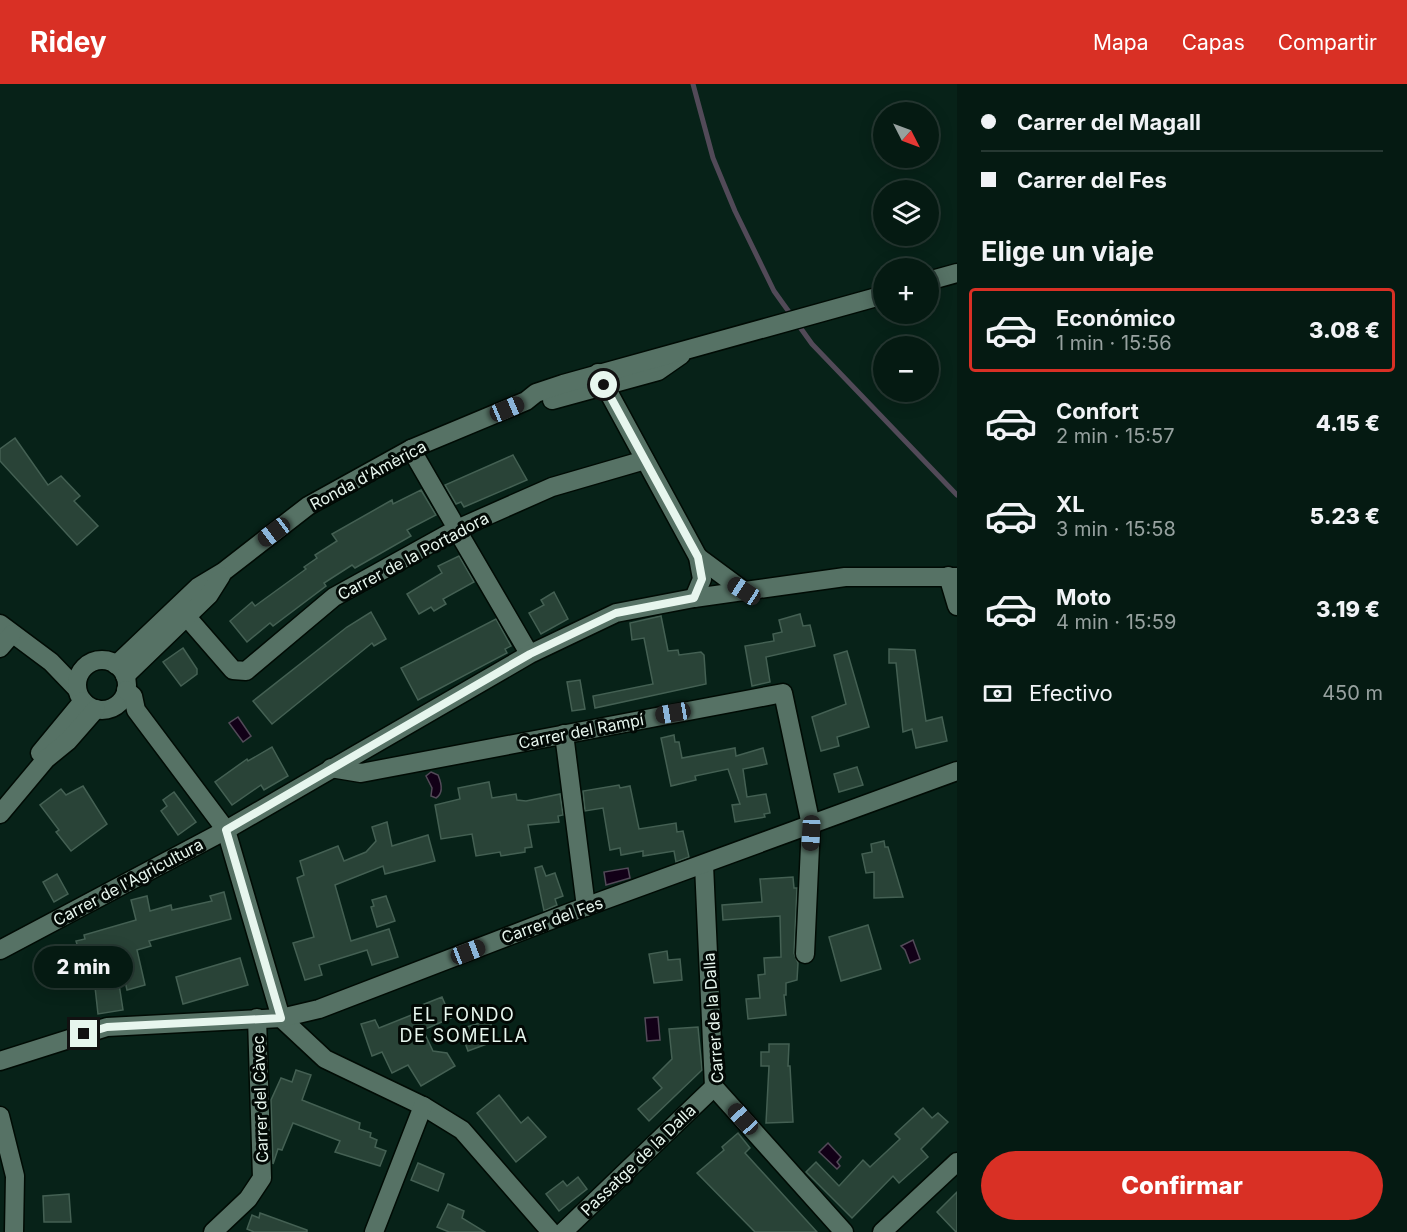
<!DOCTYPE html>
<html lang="es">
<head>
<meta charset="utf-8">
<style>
	body { margin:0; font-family:Inter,sans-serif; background:#0e231b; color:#f1f3f6; height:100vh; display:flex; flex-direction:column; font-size:22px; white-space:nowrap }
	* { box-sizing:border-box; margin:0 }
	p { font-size:20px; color:#97a19f }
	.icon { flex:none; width:33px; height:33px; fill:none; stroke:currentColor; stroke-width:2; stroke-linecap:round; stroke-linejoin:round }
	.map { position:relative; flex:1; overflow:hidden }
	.panel { display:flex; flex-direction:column; background:#051a12; width:450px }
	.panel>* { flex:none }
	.banner { display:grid; align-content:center; height:132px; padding:0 24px; background:#051a12 }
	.needle { width:39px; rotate:132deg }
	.buttons { position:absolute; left:873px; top:18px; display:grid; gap:12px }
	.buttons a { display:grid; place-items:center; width:66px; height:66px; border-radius:50%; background:#051a12; box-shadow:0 3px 15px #0003,0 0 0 2px #263832; font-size:30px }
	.end { position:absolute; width:27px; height:27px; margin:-14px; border:8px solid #e7f6ee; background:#111; box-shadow:0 0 0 3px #111 }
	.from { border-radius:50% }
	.bubble { position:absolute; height:42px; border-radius:21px; background:#051a12; box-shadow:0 3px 15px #0003,0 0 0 2px #263832; font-size:20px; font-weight:800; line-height:42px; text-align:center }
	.car { position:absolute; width:18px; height:36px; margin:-18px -9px; border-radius:8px; box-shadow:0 0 4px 2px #0007; background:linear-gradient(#222 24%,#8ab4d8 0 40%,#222 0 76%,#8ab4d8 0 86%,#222 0) }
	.banner b { display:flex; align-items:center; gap:21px; height:57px; font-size:22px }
	.banner b+b { border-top:2px solid #263832 }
	.banner i { width:15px; height:15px; background:#f1f3f6 }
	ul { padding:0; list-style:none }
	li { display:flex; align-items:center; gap:18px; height:84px; margin:0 12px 9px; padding:0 12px; border:3px solid transparent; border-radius:6px }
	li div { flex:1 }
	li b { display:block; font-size:22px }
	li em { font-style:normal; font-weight:800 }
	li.on { border-color:#d93025 }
	li>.icon { width:54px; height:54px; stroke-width:1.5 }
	h2 { padding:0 24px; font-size:27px; line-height:72px }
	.pay { display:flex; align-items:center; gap:15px; height:66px; padding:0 24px; font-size:22px }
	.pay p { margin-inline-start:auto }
	.primary-button { display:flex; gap:12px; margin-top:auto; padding:12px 24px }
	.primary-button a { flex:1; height:69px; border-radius:36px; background:#d93025; color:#fff; font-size:24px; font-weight:800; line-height:69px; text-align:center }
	header { display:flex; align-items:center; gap:36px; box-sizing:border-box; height:84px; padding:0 30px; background:#d93025; color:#fff }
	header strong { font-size:28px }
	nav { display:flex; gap:33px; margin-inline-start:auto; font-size:21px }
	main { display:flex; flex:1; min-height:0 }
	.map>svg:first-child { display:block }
</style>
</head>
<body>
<header>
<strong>Ridey</strong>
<nav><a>Mapa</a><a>Capas</a><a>Compartir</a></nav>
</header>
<main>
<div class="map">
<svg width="957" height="1148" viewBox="0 0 957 1148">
	<rect width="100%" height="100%" fill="#072218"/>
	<g fill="#120017" stroke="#524a58" stroke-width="1.5">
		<polygon points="238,633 251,652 243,658 229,639"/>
		<path d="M431 688 438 691C441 698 444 709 436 714L431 712 432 704 426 692Z"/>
		<polygon points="628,784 630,794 606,801 604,788"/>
		<polygon points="913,856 920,875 910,879 905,866 901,862"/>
		<polygon points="658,933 660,956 647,957 645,934"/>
		<polygon points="828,1059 841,1073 837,1078 840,1082 837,1085 819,1068"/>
	</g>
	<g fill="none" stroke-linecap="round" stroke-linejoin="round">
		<polyline stroke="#524a58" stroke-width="5" points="693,0 713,74 735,127 774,207 812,260 957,411"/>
	</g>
	<g fill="#294337" stroke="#446053" stroke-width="1.5">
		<polygon points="15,354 48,401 61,392 80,412 74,417 98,442 77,461 0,377 0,365"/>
		<polygon points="513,371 527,396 464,423 461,418 456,420 445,401"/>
		<polygon points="421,406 436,431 407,446 411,452 355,484 352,481 324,499 326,502 273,542 270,539 247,558 230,537 252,518 255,522 306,485 304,483 317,474 315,471 337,457 332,450 392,416 393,420"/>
		<polygon points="459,472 474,498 443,515 446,520 434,527 431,523 419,530 407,510 442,489 438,482"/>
		<polygon points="554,508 568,535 541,550 529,529 544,521 541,516"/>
		<polygon points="371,528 386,555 374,562 372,559 272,640 253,617 347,543"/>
		<polygon points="800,530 803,542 810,541 815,562 766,573 770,598 752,602 745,562 774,557 773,550 782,548 779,536"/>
		<polygon points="661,532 668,567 678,566 679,571 701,568 704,571 706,600 595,624 593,612 653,600 644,554 632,556 630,539"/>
		<polygon points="496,535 511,562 505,565 507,569 418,616 401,584"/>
		<polygon points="183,564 197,585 197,590 181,602 163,578"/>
		<polygon points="889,565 915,566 926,637 942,633 947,657 916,664 912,645 903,648 896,579 889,579"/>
		<polygon points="847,567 869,643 837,653 839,662 821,667 812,633 846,620 834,571"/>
		<polygon points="580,596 585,625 572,627 567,598"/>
		<polygon points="674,651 675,658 679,658 682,674 735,664 736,672 763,664 767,680 743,685 747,713 766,710 770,729 764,730 765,733 735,738 732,721 740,720 728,685 695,692 696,696 671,702 661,654"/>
		<polygon points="272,663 288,692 264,706 261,701 232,721 215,698 247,675 248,677"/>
		<polygon points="857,683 863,701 839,708 834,690"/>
		<polygon points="489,698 492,714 516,710 517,716 526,717 560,710 563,731 558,732 559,738 528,741 532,763 525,764 525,768 501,772 500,768 476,772 472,750 441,755 435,721 460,715 458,704"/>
		<polygon points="619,701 620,704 630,702 639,745 676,739 677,748 683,747 689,773 676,778 674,767 643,772 643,767 621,771 620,764 610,766 603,724 585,727 583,707"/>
		<polygon points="83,702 107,740 71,767 56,748 59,746 40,721 61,705 66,711"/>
		<polygon points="174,708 196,738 178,751 161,727 167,722 163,716"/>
		<polygon points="387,738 392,762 428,751 435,777 385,790 383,782 335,801 351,857 389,845 398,873 372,881 367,866 319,881 322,891 305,896 293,859 314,853 297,794 304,791 300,777 338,762 344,777 366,768 376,757 372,743"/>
		<polygon points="884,757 885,763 888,763 903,813 874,814 874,788 866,789 862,770 872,768 871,760"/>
		<polygon points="542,782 546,792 555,789 563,812 555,815 557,821 544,827 535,784"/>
		<polygon points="57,790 68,810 54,818 43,798"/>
		<polygon points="793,793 794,804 797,804 794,869 798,879 797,896 786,899 786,911 784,911 786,931 748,935 746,915 760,914 758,891 765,890 764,874 781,873 780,832 723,836 722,821 762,818 760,795"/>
		<polygon points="224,808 231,835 149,857 151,862 137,866 145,901 127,906 119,870 75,882 71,869 79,867 76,857 85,855 84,851 136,836 131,816 147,812 150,827 171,821 172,826 212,817 210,812"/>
		<polygon points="386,812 395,837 377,843 371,823 374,822 372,816"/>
		<polygon points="868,841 881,885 841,897 829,853"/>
		<polygon points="667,867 668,876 680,875 682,896 654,899 649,870"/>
		<polygon points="240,874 248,901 183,920 176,893"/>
		<polygon points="119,900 123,926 98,930 95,903"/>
		<polygon points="442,913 451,934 423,946 433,967 447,969 455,982 421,1002 408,981 392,989 382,968 372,972 361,940 375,936 379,944 424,926 422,921"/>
		<polygon points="490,936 495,957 468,967 460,945"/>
		<polygon points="698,943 702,986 649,1037 638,1025 662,1004 653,994 672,975 669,945"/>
		<polygon points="769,960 789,960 788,982 790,982 793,1038 766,1039 769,982 761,982 761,968 769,968"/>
		<polygon points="296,986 311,991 302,1016 360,1039 359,1045 371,1049 370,1053 377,1056 375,1063 386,1067 380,1082 335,1068 340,1057 293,1039 282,1066 278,1065 273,1080 271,1016 281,994 292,998"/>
		<polygon points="499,1011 521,1039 528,1033 546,1053 516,1078 477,1029"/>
		<polygon points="923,1024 932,1034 938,1029 948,1038 921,1065 928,1073 899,1099 893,1092 852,1134 806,1088 816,1078 839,1102 863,1076 870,1083 900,1055 895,1050"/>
		<polygon points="738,1049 750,1064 745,1069 817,1148 755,1148 697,1089 724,1066 722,1063"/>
		<polygon points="418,1079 444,1090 438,1107 411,1096"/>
		<polygon points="578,1093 587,1105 559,1127 546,1110 563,1097 567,1102"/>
		<polygon points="957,1108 957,1148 956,1148 937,1128"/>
		<polygon points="69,1110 71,1138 44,1138 43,1112"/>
		<polygon points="448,1120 464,1127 462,1134 485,1148 449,1148 437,1143"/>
		<polygon points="260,1129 307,1146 307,1148 254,1148 247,1145 252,1131 259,1134"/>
	</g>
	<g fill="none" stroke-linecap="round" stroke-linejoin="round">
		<defs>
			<g id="minor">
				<polyline points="928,197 957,189"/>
				<polyline points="598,289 698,473 702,495 694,514"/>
				<polyline points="552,316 658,287 681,271"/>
				<polyline points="411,365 452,436"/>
				<polyline points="461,453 527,566"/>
				<polyline points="698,473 744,507"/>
				<polyline points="948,492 957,522"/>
				<polyline points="186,532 233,586 246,587 334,513 457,445 552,403 645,376"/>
				<polyline points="0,540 51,578 76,604"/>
				<polyline points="0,564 12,550"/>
				<circle cx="102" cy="601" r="25"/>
				<polyline points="116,581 198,503 223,488 308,422 411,365 526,317 536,309 563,300 884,211"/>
				<polyline points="125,592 209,511 221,492"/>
				<polyline points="126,606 133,612 136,626 226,746 281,934 325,975 423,1022 462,1046 551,1148"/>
				<polyline points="564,650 586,823"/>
				<polyline points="40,669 83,617"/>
				<polyline points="331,684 361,689 783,609 811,741 805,870"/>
				<polyline points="0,730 46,675 68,657 96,625"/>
				<polyline points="704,781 714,1003 844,1148"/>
				<polyline points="0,866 226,746 530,570 616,529 694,514 845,493 957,493"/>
				<polyline points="0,977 107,943 281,934 319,925 574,827 957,687"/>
				<polyline points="0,1032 15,1092 14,1148"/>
				<polyline points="213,1148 248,1115 262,1094 257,934"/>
				<polyline points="374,1148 423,1022"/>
				<polyline points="563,1148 714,1003"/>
				<polyline points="882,1148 957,1078"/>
			</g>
		</defs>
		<use href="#minor" stroke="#000b04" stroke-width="21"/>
		<use href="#minor" stroke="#567265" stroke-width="18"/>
	</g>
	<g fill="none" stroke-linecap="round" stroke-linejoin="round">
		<polyline stroke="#e7f6ee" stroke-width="8" points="84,950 107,943 281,934 226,746 530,570 616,529 694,514 702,495 698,473 604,301"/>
	</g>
	<g text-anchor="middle" stroke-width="6" stroke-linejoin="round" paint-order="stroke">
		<g font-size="16" fill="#e7f6ee" stroke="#020905">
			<text transform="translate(368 391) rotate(-28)" y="6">Ronda d'Amèrica</text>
			<text transform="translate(413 472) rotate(-28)" y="6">Carrer de la Portadora</text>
			<text transform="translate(581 647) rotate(-11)" y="6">Carrer del Rampí</text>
			<text transform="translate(128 798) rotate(-28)" y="6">Carrer de l'Agricultura</text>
			<text transform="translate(552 836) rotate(-20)" y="6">Carrer del Fes</text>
			<text transform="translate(713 934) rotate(-94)" y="6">Carrer de la Dalla</text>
			<text transform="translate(260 1015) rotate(-92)" y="6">Carrer del Càvec</text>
			<text transform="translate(638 1076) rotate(-44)" y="6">Passatge de la Dalla</text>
		</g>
		<g font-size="18" letter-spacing="1.5" fill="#e7f6ee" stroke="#020905">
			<text x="464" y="937">EL FONDO<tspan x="464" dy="21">DE SOMELLA</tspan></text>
		</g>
	</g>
</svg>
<div class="buttons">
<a><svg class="needle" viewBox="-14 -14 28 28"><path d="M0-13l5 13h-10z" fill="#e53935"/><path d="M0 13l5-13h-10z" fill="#97a19f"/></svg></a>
<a><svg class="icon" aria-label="layers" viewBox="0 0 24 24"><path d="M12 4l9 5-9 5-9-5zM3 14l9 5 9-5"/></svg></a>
<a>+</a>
<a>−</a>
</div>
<i class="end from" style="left:604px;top:301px"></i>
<i class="end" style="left:84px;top:950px"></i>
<div class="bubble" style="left:34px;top:862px;width:99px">2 min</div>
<i class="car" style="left:507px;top:325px;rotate:67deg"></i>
<i class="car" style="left:274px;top:448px;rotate:233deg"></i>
<i class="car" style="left:744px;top:507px;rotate:303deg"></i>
<i class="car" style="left:673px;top:629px;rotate:260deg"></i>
<i class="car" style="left:811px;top:749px;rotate:183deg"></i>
<i class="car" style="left:468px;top:868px;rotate:69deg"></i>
<i class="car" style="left:743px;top:1035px;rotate:318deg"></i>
</div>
<section class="panel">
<div class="banner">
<b><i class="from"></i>Carrer del Magall</b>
<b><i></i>Carrer del Fes</b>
</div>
<h2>Elige un viaje</h2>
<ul>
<li class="on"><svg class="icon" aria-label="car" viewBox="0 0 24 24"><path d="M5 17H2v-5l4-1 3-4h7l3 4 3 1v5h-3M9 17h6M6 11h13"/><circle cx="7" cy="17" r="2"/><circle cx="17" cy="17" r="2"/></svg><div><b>Económico</b><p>1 min · 15:56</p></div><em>3.08 €</em></li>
<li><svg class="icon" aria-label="car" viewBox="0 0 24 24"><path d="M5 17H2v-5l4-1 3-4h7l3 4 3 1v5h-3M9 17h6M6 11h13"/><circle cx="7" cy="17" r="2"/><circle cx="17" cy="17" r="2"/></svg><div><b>Confort</b><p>2 min · 15:57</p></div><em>4.15 €</em></li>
<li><svg class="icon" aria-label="car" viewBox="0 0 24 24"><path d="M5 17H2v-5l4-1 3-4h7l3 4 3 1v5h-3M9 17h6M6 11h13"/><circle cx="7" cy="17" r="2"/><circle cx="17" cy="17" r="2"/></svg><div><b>XL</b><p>3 min · 15:58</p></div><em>5.23 €</em></li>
<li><svg class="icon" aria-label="car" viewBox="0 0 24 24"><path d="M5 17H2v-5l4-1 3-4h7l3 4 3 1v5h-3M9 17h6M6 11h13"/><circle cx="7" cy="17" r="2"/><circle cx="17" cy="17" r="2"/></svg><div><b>Moto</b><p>4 min · 15:59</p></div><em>3.19 €</em></li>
</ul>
<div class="pay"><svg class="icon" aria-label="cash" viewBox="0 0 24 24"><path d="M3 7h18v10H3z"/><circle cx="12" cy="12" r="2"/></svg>Efectivo<p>450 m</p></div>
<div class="primary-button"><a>Confirmar</a></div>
</section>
</main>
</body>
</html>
